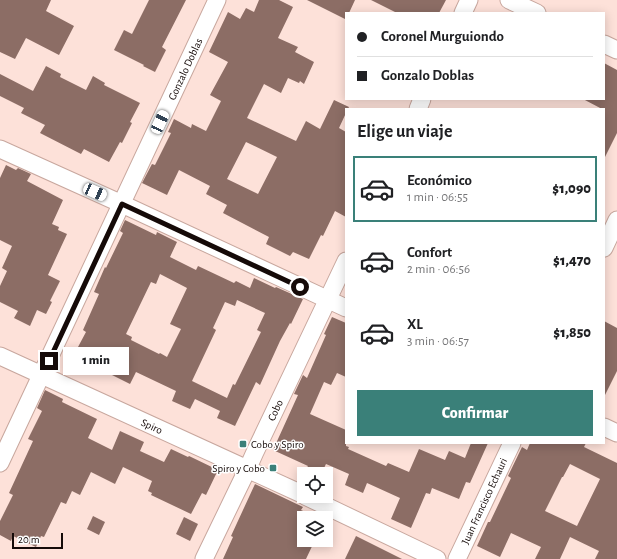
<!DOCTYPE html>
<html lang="es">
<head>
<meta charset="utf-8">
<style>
	body { margin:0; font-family:"Alegreya Sans",sans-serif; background:#f6f6f6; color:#202124; height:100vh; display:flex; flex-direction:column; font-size:15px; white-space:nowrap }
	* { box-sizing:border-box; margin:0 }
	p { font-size:13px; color:#757577 }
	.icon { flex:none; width:22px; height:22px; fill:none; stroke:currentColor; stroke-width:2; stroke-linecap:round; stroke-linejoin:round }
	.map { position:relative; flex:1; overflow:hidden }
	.details { position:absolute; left:345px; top:108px; width:260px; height:336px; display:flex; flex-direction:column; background:#fff; border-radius:0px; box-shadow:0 2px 10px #0003 }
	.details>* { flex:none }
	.top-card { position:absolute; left:345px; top:12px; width:260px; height:88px; border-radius:0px; box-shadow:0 2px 10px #0003; display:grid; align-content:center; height:88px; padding:0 12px; background:#fff }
	.buttons { position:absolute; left:297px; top:467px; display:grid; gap:8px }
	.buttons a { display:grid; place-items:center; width:36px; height:36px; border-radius:0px; background:#fff; box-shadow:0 2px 10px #0003; font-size:20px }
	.scale { position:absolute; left:12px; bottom:10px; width:51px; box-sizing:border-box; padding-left:4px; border:2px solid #150a08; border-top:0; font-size:11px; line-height:14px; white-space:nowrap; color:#150a08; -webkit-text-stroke:3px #fff; paint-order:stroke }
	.end { position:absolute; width:18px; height:18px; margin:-9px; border:5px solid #150a08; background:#fff; box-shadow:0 0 0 2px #fff }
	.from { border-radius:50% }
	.bubble { position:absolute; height:28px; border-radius:0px; background:#fff; box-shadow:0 2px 10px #0003; font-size:13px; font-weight:800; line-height:28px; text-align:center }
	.car { position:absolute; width:12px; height:24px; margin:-12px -6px; border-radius:5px; box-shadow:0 0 3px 1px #0007; background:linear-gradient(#fff 24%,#345 0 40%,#fff 0 76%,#345 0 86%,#fff 0) }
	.top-card b { display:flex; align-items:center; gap:14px; height:38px; font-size:15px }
	.top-card b+b { border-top:1px solid #e0e0e0 }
	.top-card i { width:10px; height:10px; background:#202124 }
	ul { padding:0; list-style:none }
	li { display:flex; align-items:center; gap:12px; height:66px; margin:0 8px 6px; padding:0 4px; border:2px solid transparent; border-radius:0px }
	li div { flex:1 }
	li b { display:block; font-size:15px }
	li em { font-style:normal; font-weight:800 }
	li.active { border-color:#3a8079 }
	li>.icon { width:36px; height:36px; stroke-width:1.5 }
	h2 { padding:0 12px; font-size:18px; line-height:48px }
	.action { display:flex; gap:8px; margin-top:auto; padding:8px 12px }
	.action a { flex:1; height:46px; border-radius:0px; background:#3a8079; color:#fff; font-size:16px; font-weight:800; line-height:46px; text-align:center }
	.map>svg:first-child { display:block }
</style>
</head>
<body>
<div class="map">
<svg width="617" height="559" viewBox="0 0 617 559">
	<rect width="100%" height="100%" fill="#fde1d9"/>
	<g fill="#8c6d65" fill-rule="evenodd">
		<polygon points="0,0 51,0 46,11 74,26 59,55 26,38 15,59 0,52"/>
		<polygon points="149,0 186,0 162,47 166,50 155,72 143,66 144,65 114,50 124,30 132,34"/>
		<path d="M259 0H279L293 7 278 38 298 47 295 52 314 62 304 84 300 81 299 83 288 78 281 93 264 84 247 118 296 141 306 121 320 129 334 100 349 107 348 109H346V113L339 128 346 132V217L335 211 323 236 321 235 309 259 293 252 290 256 266 244 269 237 223 213 227 205 206 194 210 186 179 170 167 195 142 183 152 164 155 165 171 133 168 132 174 119 191 128 192 124 206 131 221 101 210 95 228 62 209 52 228 12 240 19 246 8 254 12ZM246 142 277 157 258 194 227 179Z"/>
		<polygon points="307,0 355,0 349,13 346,13 345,19"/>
		<polygon points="371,0 446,0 439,13 397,13"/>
		<polygon points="604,63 617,70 617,133 604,159 604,109 602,109 583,99 604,99"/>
		<polygon points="46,66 61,74 60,77 86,90 93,76 105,83 104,85 140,103 130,122 132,123 122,143 120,142 109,162 84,149 81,154 40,133 45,125 21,113 24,108 0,96 0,74 33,91"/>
		<polygon points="6,165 16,170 18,168 31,174 27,181 63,200 52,224 59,227 58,230 67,234 48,275 60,281 50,301 52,302 46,314 37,310 30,326 14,318 18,311 0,302 0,286 7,271 2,268 12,246 0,240 0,178"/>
		<path d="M125 220 156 235 157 232 177 242 170 257 196 270 198 266 234 283 236 281 250 288 254 278 275 288 276 287 303 299 291 324 290 323 280 341 260 385 256 382 235 426 217 418 220 411 195 399 190 409 172 401 176 391 136 372 130 384 108 373 112 364 78 347 86 332 83 330 99 294 94 292 105 267 106 268 123 233 120 231ZM160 274 187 288 170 324 181 329 167 357 160 353 159 354 131 340 132 337 126 334 151 282 156 284ZM237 300 265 313 257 330 261 332 235 385 233 384 227 398 192 381 216 330 213 328 225 302 235 306Z"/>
		<polygon points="332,317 346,323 346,377 337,373 331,385 324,382 310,414 346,430 346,446 349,447 348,449 386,466 388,463 409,472 419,449 445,460 449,451 465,458 471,443 488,443 470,483 466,482 459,499 432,488 430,494 426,493 411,528 391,519 400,498 367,483 363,493 345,485 349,474 326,464 321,474 317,474 306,469 308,466 273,450 298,395 294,394 303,375 307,378 326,335 324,334"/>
		<polygon points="604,321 617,328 617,371 604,397"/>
		<polygon points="45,390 63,399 62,402 97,419 88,438 112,450 120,431 144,442 140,451 164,462 171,449 188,457 189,456 218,470 206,495 202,493 191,514 151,495 152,493 148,491 152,481 123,467 115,484 91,472 80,495 72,491 66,504 61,502 44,537 41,536 36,547 13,536 11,541 0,535 0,521 13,495 9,493 33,441 28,439 42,411 37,408"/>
		<path d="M530 443H586L584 447 617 463V559H595L599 551 570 537 560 559H535L541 547 511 533 500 557 477 546 488 522H490L511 478 508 476 522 447 527 450ZM570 464 600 479 577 526 545 511 562 477H563Z"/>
		<polygon points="255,484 303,507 301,510 318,518 304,518 304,540 315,540 306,559 223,559 233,537 231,536"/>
		<polygon points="93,516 105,522 99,535 87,529"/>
		<polygon points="184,517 198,524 190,541 176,534"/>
		<polygon points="356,536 402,559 345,559"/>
	</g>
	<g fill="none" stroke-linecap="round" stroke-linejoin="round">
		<defs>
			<g id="minor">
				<polyline points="509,0 537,13"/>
				<polyline points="463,13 469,0"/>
				<polyline points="604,44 617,50"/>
				<polyline points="418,109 422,99"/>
				<polyline points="0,149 122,204 346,308"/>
				<polyline points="604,248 617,220"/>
				<polyline points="0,356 304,495"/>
				<polyline points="604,427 617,433"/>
				<polyline points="0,463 217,0"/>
				<polyline points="305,496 437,559"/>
				<polyline points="204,559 247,470 255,452 346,261"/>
				<polyline points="457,559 512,443"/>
			</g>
		</defs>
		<use href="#minor" stroke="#c8a79e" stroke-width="19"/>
		<use href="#minor" stroke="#fff" stroke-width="17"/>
	</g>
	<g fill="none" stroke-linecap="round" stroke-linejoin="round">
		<polyline stroke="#150a08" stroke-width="5" points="49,361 122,204 300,287"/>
	</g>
	<g fill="#3a8079" stroke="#fff" stroke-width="1.5">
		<rect x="239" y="440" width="8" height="8" rx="2"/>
		<rect x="269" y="464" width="8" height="8" rx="2"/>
	</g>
	<g text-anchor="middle" stroke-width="3" stroke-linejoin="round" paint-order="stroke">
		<g font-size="11" fill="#150a08" stroke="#fff">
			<text transform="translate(185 69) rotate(-65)" y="4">Gonzalo Doblas</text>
			<text transform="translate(275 410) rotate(-65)" y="4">Cobo</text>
			<text transform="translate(152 426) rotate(25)" y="4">Spiro</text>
			<text transform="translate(484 501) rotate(-65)" y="4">Juan Francisco Echauri</text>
		</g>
		<g font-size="11" fill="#150a08" stroke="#fff" text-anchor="start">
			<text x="251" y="448">Cobo y Spiro</text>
			<text x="265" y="472" text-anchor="end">Spiro y Cobo</text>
		</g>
	</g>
</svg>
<div class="buttons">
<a><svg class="icon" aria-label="locate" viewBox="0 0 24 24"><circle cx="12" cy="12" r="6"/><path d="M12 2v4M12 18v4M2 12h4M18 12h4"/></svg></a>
<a><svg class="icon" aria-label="layers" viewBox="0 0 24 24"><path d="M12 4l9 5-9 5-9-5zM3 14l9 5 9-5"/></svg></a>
</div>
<div class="scale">20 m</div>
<i class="end from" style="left:300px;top:287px"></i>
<i class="end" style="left:49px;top:361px"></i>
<div class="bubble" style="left:63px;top:347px;width:66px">1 min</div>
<i class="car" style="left:160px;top:122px;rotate:25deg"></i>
<i class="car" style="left:95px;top:192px;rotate:114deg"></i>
<div class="top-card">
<b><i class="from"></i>Coronel Murguiondo</b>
<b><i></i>Gonzalo Doblas</b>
</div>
<section class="details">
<h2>Elige un viaje</h2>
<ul>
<li class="active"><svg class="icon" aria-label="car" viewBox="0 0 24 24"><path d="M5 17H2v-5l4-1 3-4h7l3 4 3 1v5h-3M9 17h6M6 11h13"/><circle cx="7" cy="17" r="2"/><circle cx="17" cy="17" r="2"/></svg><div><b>Económico</b><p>1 min · 06:55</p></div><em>$1,090</em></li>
<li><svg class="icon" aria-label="car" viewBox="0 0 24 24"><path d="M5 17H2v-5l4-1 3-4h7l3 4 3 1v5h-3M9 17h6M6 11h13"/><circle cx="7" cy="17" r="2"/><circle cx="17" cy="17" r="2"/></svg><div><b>Confort</b><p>2 min · 06:56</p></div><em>$1,470</em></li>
<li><svg class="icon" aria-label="car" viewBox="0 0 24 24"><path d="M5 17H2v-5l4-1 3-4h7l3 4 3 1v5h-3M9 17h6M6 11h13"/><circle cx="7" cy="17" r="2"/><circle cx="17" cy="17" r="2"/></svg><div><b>XL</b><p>3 min · 06:57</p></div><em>$1,850</em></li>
</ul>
<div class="action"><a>Confirmar</a></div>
</section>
</div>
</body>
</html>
